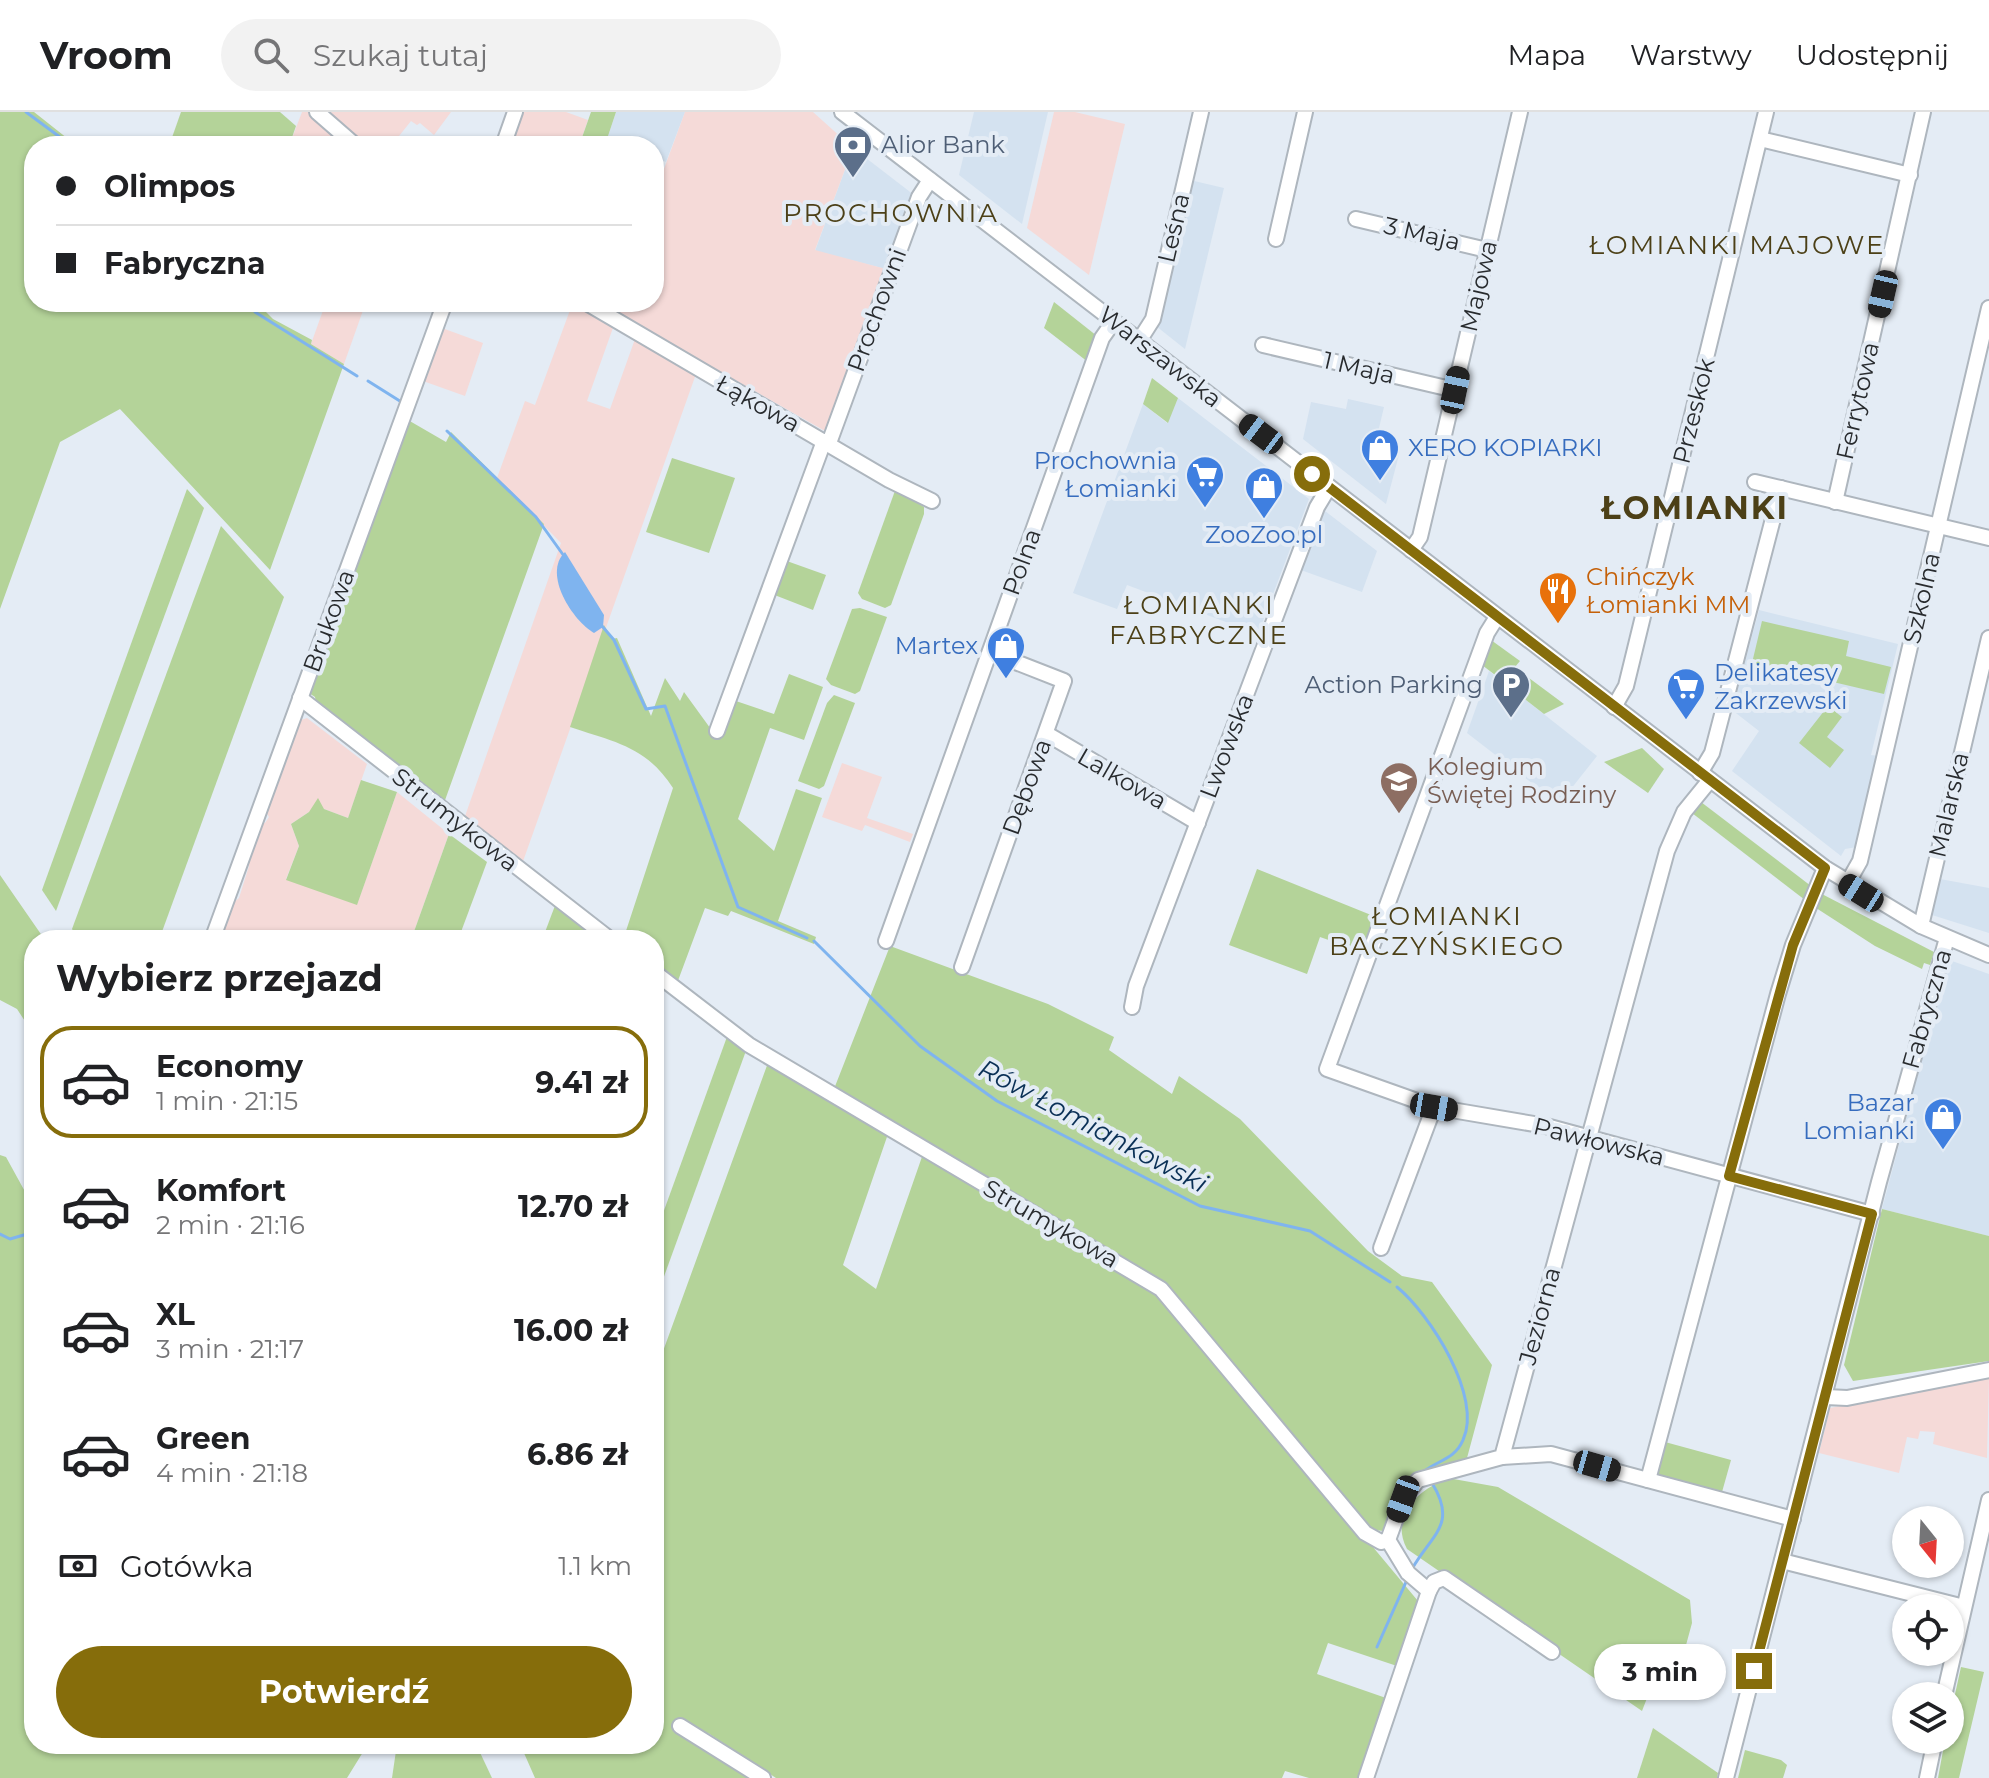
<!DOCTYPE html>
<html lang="pl">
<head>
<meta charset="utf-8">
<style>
	body { margin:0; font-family:Montserrat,sans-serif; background:#f2f2f2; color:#202124; height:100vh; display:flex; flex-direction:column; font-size:30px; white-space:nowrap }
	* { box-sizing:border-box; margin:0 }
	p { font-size:26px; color:#757577 }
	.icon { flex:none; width:44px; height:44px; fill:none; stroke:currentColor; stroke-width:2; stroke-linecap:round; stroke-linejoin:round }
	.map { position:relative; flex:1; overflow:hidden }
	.drawer { position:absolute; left:24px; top:818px; width:640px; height:824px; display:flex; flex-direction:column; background:#fff; border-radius:32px; box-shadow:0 2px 6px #0004 }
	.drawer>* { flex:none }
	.top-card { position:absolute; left:24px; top:24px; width:640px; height:176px; border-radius:32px; box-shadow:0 2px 6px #0004; display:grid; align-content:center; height:176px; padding:0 32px; background:#fff }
	.needle { width:52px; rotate:162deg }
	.buttons { position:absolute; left:1892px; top:1394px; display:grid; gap:16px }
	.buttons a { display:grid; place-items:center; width:72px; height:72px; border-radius:50%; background:#fff; box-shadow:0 2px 6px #0004; font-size:40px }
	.end { position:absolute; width:36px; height:36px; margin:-18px; border:10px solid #866d0b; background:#fff; box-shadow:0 0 0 4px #fff }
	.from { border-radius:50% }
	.bubble { position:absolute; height:56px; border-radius:28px; background:#fff; box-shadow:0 2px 6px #0004; font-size:26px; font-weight:700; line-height:56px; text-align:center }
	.car { position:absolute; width:24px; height:48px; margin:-24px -12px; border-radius:10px; box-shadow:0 0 6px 2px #0007; background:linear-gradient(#222 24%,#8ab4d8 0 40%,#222 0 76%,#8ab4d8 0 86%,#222 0) }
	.top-card b { display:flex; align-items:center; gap:28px; height:76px; font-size:30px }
	.top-card b+b { border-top:2px solid #e0e0e0 }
	.top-card i { width:20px; height:20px; background:#202124 }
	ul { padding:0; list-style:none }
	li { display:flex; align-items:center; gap:24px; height:112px; margin:0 16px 12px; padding:0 16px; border:4px solid transparent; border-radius:32px }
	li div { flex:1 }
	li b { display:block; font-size:30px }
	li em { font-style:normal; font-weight:700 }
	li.current { border-color:#866d0b }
	li>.icon { width:72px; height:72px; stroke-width:1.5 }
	h2 { padding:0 32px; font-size:36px; line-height:96px }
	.pay { display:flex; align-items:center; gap:20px; height:88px; padding:0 32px; font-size:30px }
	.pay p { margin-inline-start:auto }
	.action { display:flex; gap:16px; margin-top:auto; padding:16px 32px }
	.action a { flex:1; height:92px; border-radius:48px; background:#866d0b; color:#fff; font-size:32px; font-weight:700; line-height:92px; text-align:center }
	header { display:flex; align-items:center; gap:48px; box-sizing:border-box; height:112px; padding:0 40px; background:#fff; border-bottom:2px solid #e0e0e0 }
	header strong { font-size:38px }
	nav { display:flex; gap:44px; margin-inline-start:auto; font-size:28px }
	.search { width:560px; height:72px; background:#f2f2f2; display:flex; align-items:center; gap:20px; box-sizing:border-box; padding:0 28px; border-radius:44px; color:#757577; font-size:30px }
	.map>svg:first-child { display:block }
</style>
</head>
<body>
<header>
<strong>Vroom</strong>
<div class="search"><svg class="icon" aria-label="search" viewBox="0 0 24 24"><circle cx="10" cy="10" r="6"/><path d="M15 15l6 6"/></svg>Szukaj tutaj</div>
<nav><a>Mapa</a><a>Warstwy</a><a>Udostępnij</a></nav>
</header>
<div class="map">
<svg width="1989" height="1666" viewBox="0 0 1989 1666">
	<rect width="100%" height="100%" fill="#e4ecf5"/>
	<g fill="#d4e2f0">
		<polygon points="616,0 685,0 666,50 654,45 654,34 624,34 607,27"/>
		<polygon points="974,0 1048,0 1022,112 959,63"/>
		<polygon points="853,36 914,83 886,157 815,139"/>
		<polygon points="1190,68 1224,76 1185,237 1156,214"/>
		<polygon points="1178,286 1309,387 1258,522 1127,473 1117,497 1073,481 1143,292 1167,311"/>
		<polygon points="1348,287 1384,295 1375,333 1400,339 1386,392 1303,327 1311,290 1346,297"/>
		<polygon points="1325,399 1377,439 1362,480 1298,457"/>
		<polygon points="1759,498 1898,532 1871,643 1878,644 1857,735 1845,737 1841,744 1732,659 1759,619 1732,598"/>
		<polygon points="1489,559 1597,644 1559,692 1467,621"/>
		<polygon points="1940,767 1989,776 1989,821 1932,803"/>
		<polygon points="1952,849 1989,862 1989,1124 1882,1097 1938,886 1944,876 1945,860"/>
	</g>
	<g fill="#f5dad8">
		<polygon points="302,0 312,0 347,30 344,34 289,34"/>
		<polygon points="332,0 451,0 434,23 420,11 417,13 411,9 391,34 364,34 328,2"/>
		<polygon points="521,0 566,0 588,8 579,34 509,34"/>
		<polygon points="685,0 813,0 853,36 815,138 886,157 825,319 612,198 615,190 654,190 654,84"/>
		<polygon points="1054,0 1075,0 1125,12 1089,163 1027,116"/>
		<polygon points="326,190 366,190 344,252 311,232"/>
		<polygon points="573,190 614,213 587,289 610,297 635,227 696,262 521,755 464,707 561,431 497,366 525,289 535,293"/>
		<polygon points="442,216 483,231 465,284 423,269"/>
		<polygon points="307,606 367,652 348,706 324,697 309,700 291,712 299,734 286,767 357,792 397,680 449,722 411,828 219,828 233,791 239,786 249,754 245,752 261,709 265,711 269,705 266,700 298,609"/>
		<polygon points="842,651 882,665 867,706 913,722 910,730 865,713 862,719 822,705"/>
		<polygon points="1989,1264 1987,1346 1933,1332 1935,1320 1920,1319 1918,1327 1907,1325 1899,1361 1819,1341 1830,1296"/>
	</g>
	<g fill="#b4d399">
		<polygon points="0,0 34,0 77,34 34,34 34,190 256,190 273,207 312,228 311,232 344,252 270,458 120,297 60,330 0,497"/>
		<polygon points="181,0 280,0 296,14 289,34 169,34"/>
		<polygon points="591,0 616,0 607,27 624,34 579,34"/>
		<polygon points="1054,190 1097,224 1088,250 1044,216"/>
		<polygon points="1152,266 1178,286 1168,311 1143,292"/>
		<polygon points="408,308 446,330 451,320 544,412 444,691 317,597 315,585 309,581"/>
		<polygon points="672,346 735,366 709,441 646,420"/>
		<polygon points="896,376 924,395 924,402 891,493 885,496 862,487 858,481"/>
		<polygon points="187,377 204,396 56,799 42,778"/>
		<polygon points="221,414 284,485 159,828 79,828 72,817"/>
		<polygon points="784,448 826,463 813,498 772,482"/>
		<polygon points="860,496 887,505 860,579 855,582 831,573 826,567 852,497"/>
		<polygon points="1762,509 1849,529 1846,544 1891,555 1884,582 1752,551"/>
		<path d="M604 513 612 527 617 526 651 604 665 566 680 589 684 580 713 620 733 588 774 602 789 562 823 575 804 628 770 616 738 707 774 739 796 677 822 686 778 809 816 825 814 832 731 799 728 804 705 796 676 874 654 856V828H623L673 676C646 634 614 630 570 615Z"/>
		<polygon points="1491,528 1520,549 1503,569 1482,553"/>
		<polygon points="1529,566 1564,592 1544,602 1517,581"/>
		<polygon points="834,583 855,591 824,674 819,677 798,669 827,591"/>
		<polygon points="1828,594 1842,605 1827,625 1844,638 1830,656 1799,631"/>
		<polygon points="1642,636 1664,657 1648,681 1604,650"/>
		<polygon points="361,668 397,680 357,793 286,768 299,734 291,712 309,700 318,686 324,697 348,706"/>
		<polygon points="1701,690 1811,774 1805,788 1692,701"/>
		<polygon points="449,722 487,750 458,828 411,828"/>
		<polygon points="1257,757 1376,805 1363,840 1320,825 1307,862 1229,833"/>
		<polygon points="0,763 45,828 34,828 34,923 17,897 0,888"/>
		<polygon points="1818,780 1934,840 1930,853 1924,851 1922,857 1875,834 1813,794"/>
		<polygon points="556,791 604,828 542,828"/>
		<path d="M890 834 1048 892 1114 925 1109 938 1172 982 1179 964 1240 1007 1368 1139 1402 1164 1432 1170 1492 1253 1467 1346C1407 1362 1409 1363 1384 1419L1373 1418 1164 1175 834 977Z"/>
		<polygon points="728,922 747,936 654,1192 654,1126"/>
		<polygon points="769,948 889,1019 843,1153 876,1177 924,1039 1160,1180 1418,1489 1397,1554 1328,1531 1317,1562 1386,1586 1358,1666 1309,1666 1285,1659 1282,1666 776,1666 708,1621 718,1643 756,1666 535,1666 520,1632 654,1632 654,1264"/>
		<polygon points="0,1043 6,1045 34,1096 34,1632 368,1632 347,1666 0,1666"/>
		<polygon points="1882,1097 1989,1124 1989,1249 1853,1269 1844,1253"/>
		<polygon points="1665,1330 1731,1348 1722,1380 1656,1362"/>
		<path d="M1448 1366 1498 1375 1690 1488 1692 1511 1676 1570 1656 1563 1642 1599 1407 1437C1389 1402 1419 1378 1448 1366Z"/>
		<polygon points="1961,1555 1984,1560 1959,1666 1938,1666 1945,1628 1950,1628 1950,1605"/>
		<polygon points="1653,1616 1718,1661 1717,1666 1637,1666"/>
		<polygon points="397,1632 476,1632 492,1666 392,1666"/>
		<polygon points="1745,1638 1781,1648 1787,1653 1783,1666 1738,1666"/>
	</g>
	<path fill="#7fb4ef" d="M565 440 604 503 603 515 594 521C573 509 542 462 565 440Z"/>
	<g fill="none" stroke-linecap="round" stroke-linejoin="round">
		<g stroke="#7fb4ef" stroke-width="3">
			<polyline points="26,0 72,34"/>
			<polyline points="243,190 251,197"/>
			<polyline points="255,200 357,264"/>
			<polyline points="368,269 403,291"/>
			<polyline points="447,319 536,405 564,444"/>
			<polyline points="602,514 614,528 646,597 665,594 738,795 807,826"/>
			<polyline points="814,829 920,934 997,989 1200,1094 1310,1119 1390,1170"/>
			<polyline points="0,1122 10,1127 34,1120"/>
			<path d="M1397 1175C1430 1202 1483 1285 1463 1328 1455 1347 1439 1348 1426 1358"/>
			<path d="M1412 1457C1431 1423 1458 1413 1432 1371"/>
			<polyline points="1377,1535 1406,1470"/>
		</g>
		<defs>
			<g id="minor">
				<polyline points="317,0 356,34"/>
				<polyline points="842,0 1825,756 1921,814 1989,843"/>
				<polyline points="1760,27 1910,63"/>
				<polyline points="503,34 515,0"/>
				<polyline points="1356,107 1487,138"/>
				<polyline points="1276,127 1305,0"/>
				<polyline points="585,190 889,368 932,389"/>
				<polyline points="1139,229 1153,207 1201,0"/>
				<polyline points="1263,233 1455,278"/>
				<polyline points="829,331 919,85 930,68"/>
				<polyline points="1755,370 1989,426"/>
				<polyline points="1835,390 1923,0"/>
				<polyline points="1411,438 1420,425 1520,0"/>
				<polyline points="1497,505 1487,521 1327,957 1434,995 1546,1014 1872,1102"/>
				<polyline points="300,586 611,828"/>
				<polyline points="1614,595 1626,574 1766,0"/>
				<polyline points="717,619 824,329"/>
				<polyline points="1047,622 1198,711"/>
				<polyline points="1700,661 1712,641 1781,376"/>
				<polyline points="1847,772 1860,749 1989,196"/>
				<polyline points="1921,814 1989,526"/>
				<polyline points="212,828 445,190"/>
				<polyline points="886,829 1102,226 1114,209"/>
				<polyline points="962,855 1064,569 990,540"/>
				<polyline points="654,860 749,933 1161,1177 1365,1421 1381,1430 1388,1428"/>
				<polyline points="1132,895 1136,874 1317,395 1329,375"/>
				<polyline points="1381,1136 1434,995"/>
				<polyline points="1826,1285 1847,1286 1989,1258"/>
				<polyline points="1502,1345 1551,1342 1793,1407"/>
				<polyline points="1648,1368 1778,882 1793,833 1825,756"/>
				<polyline points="1782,1449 1964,1495"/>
				<polyline points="1429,1479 1434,1470 1444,1466 1552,1540"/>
				<polyline points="1944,1584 1989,1388"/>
				<polyline points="680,1614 763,1666"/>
				<polyline points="1366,1666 1429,1479 1408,1461 1388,1428 1403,1387 1418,1368 1502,1345 1667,739 1684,700 1710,668"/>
				<polyline points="1726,1666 1879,1070 1947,826"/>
				<polyline points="1927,1666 1935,1628"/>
			</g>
		</defs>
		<use href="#minor" stroke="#aeb6be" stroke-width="18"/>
		<use href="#minor" stroke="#fff" stroke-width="14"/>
	</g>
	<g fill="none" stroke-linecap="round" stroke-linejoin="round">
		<polyline stroke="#866d0b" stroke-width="10" points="1312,362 1825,756 1793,833 1729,1064 1872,1102 1754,1559"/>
	</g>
	<defs>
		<symbol id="bank-pin" viewBox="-11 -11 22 30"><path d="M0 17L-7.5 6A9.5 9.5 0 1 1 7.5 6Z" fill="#5c6f8a" stroke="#e4ecf5"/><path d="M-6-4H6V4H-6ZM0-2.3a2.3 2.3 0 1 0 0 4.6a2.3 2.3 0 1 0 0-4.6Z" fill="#fff"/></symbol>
		<symbol id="shop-pin" viewBox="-11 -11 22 30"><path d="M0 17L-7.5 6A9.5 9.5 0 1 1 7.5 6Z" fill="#3f7fe0" stroke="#e4ecf5"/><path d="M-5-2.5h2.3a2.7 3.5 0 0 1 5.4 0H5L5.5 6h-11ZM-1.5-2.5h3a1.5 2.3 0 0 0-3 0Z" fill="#fff"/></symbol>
		<symbol id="supermarket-pin" viewBox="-11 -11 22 30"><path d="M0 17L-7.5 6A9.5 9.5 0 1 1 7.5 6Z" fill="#3f7fe0" stroke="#e4ecf5"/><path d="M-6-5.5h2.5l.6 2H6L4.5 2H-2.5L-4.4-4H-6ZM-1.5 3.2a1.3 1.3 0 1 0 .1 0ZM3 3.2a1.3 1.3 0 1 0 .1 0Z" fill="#fff"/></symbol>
		<symbol id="restaurant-pin" viewBox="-11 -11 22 30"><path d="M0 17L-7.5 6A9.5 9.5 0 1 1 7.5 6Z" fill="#e8710a" stroke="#e4ecf5"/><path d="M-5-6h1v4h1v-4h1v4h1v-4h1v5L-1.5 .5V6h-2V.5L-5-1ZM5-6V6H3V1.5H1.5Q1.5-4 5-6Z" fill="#fff"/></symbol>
		<symbol id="parking-pin" viewBox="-11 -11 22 30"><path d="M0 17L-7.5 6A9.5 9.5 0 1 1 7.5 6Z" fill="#5c6f8a" stroke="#e4ecf5"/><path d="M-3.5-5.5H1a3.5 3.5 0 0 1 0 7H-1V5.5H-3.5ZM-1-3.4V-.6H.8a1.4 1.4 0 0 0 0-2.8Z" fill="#fff"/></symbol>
		<symbol id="school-pin" viewBox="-11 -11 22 30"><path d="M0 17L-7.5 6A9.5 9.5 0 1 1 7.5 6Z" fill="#8d6e63" stroke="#e4ecf5"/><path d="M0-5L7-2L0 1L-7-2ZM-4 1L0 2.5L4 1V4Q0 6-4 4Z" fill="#fff"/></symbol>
	</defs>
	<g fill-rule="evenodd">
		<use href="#bank-pin" x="831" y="11" width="44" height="60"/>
		<use href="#shop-pin" x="1358" y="314" width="44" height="60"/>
		<use href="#supermarket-pin" x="1183" y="341" width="44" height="60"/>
		<use href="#shop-pin" x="1242" y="352" width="44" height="60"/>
		<use href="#restaurant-pin" x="1536" y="457" width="44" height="60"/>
		<use href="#shop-pin" x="984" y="512" width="44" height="60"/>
		<use href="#parking-pin" x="1489" y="551" width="44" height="60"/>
		<use href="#supermarket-pin" x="1664" y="553" width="44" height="60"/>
		<use href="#school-pin" x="1377" y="647" width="44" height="60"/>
		<use href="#shop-pin" x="1921" y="983" width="44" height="60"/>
	</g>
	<g text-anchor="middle" stroke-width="8" stroke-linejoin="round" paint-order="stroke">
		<g font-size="24" fill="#4e5e75" stroke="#e4ecf5" text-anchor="start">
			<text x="881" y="41">Alior Bank</text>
			<text x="1483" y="581" text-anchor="end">Action Parking</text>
		</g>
		<g font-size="24" fill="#282b2e" stroke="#e4ecf5">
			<text transform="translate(1174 116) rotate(-77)" y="8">Leśna</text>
			<text transform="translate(1422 122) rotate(13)" y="8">3 Maja</text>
			<text transform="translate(1479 174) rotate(-77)" y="8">Majowa</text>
			<text transform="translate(877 198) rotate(-70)" y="8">Prochowni</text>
			<text transform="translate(1160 245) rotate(38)" y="8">Warszawska</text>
			<text transform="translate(1359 256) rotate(13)" y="8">1 Maja</text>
			<text transform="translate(1858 289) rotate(-77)" y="8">Ferrytowa</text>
			<text transform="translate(758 292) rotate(29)" y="8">Łąkowa</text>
			<text transform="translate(1694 299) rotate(-76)" y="8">Przeskok</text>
			<text transform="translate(1022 450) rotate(-70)" y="8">Polna</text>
			<text transform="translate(1922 486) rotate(-77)" y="8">Szkolna</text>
			<text transform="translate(329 509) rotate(-70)" y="8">Brukowa</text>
			<text transform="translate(1227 634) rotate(-69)" y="8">Lwowska</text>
			<text transform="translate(1122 667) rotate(30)" y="8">Lalkowa</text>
			<text transform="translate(1027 675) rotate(-70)" y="8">Dębowa</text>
			<text transform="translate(1949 693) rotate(-77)" y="8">Malarska</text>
			<text transform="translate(455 708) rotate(38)" y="8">Strumykowa</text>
			<text transform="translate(1927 897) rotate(-74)" y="8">Fabryczna</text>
			<text transform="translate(1599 1030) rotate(14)" y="8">Pawłowska</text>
			<text transform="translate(1051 1112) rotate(30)" y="8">Strumykowa</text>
			<text transform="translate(1540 1204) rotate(-75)" y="8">Jeziorna</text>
		</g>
		<g font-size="24" fill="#366cbe" stroke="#e4ecf5" text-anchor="end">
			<text x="1408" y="344" text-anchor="start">XERO KOPIARKI</text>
			<text x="1177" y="357">Prochownia<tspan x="1177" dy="28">Łomianki</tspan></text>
			<text x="1264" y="431" text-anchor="middle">ZooZoo.pl</text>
			<text x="978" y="542">Martex</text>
			<text x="1714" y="569" text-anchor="start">Delikatesy<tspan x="1714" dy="28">Zakrzewski</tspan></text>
			<text x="1915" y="999">Bazar<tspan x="1915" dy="28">Lomianki</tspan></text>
		</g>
		<g font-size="24" fill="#c56008" stroke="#e4ecf5" text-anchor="start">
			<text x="1586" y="473">Chińczyk<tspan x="1586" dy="28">Łomianki MM</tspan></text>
		</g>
		<g font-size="24" fill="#785e54" stroke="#e4ecf5" text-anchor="start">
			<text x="1427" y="663">Kolegium<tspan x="1427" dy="28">Świętej Rodziny</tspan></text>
		</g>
		<g font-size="26" letter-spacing="2" fill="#4c4017" stroke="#e4ecf5">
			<text x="891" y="110">PROCHOWNIA</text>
			<text x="1737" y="142">ŁOMIANKI MAJOWE</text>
			<text x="1199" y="502">ŁOMIANKI<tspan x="1199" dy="30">FABRYCZNE</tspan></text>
			<text x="1447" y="813">ŁOMIANKI<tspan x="1447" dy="30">BACZYŃSKIEGO</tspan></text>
		</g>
		<g font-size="26" font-style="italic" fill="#0a3056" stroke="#e4ecf5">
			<text transform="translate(1093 1014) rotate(28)" y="9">Rów Łomiankowski</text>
		</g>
		<g font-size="32" font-weight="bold" letter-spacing="2" fill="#4c4017" stroke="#e4ecf5">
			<text x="1695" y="407">ŁOMIANKI</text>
		</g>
	</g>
</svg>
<div class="buttons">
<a><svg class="needle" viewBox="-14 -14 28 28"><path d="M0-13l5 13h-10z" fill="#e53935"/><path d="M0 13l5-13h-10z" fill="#757577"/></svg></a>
<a><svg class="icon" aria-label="locate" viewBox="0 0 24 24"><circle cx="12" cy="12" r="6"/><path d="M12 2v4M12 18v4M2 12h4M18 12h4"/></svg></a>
<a><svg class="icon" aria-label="layers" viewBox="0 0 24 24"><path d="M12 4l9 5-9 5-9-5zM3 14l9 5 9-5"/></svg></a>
</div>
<i class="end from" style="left:1312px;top:362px"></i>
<i class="end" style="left:1754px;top:1559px"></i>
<div class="bubble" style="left:1594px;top:1532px;width:132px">3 min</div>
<i class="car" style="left:1883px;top:182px;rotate:193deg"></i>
<i class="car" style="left:1455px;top:278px;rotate:12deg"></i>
<i class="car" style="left:1261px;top:322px;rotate:307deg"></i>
<i class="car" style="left:1861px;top:781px;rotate:302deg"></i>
<i class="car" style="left:1434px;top:995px;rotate:100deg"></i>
<i class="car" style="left:1597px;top:1354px;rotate:106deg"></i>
<i class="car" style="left:1403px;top:1387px;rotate:200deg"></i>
<div class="top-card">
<b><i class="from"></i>Olimpos</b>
<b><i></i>Fabryczna</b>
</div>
<section class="drawer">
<h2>Wybierz przejazd</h2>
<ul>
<li class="current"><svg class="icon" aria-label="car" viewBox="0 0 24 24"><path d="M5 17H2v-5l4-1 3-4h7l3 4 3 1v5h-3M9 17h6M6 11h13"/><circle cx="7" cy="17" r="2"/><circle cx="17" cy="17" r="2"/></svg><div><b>Economy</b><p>1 min · 21:15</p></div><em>9.41 zł</em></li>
<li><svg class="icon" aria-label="car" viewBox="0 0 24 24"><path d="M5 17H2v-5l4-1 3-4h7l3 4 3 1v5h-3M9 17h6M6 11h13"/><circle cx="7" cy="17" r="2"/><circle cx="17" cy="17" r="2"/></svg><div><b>Komfort</b><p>2 min · 21:16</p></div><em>12.70 zł</em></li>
<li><svg class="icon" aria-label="car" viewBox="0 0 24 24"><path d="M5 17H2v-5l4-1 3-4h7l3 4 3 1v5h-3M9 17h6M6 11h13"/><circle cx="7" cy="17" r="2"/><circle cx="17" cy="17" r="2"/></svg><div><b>XL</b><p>3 min · 21:17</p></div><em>16.00 zł</em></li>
<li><svg class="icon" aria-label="car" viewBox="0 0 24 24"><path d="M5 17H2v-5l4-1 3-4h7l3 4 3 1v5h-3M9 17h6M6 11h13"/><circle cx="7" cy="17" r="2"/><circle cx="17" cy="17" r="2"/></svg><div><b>Green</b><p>4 min · 21:18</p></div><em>6.86 zł</em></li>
</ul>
<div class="pay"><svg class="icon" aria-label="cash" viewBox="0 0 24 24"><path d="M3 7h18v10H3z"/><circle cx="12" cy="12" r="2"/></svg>Gotówka<p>1.1 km</p></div>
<div class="action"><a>Potwierdź</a></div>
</section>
</div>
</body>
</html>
